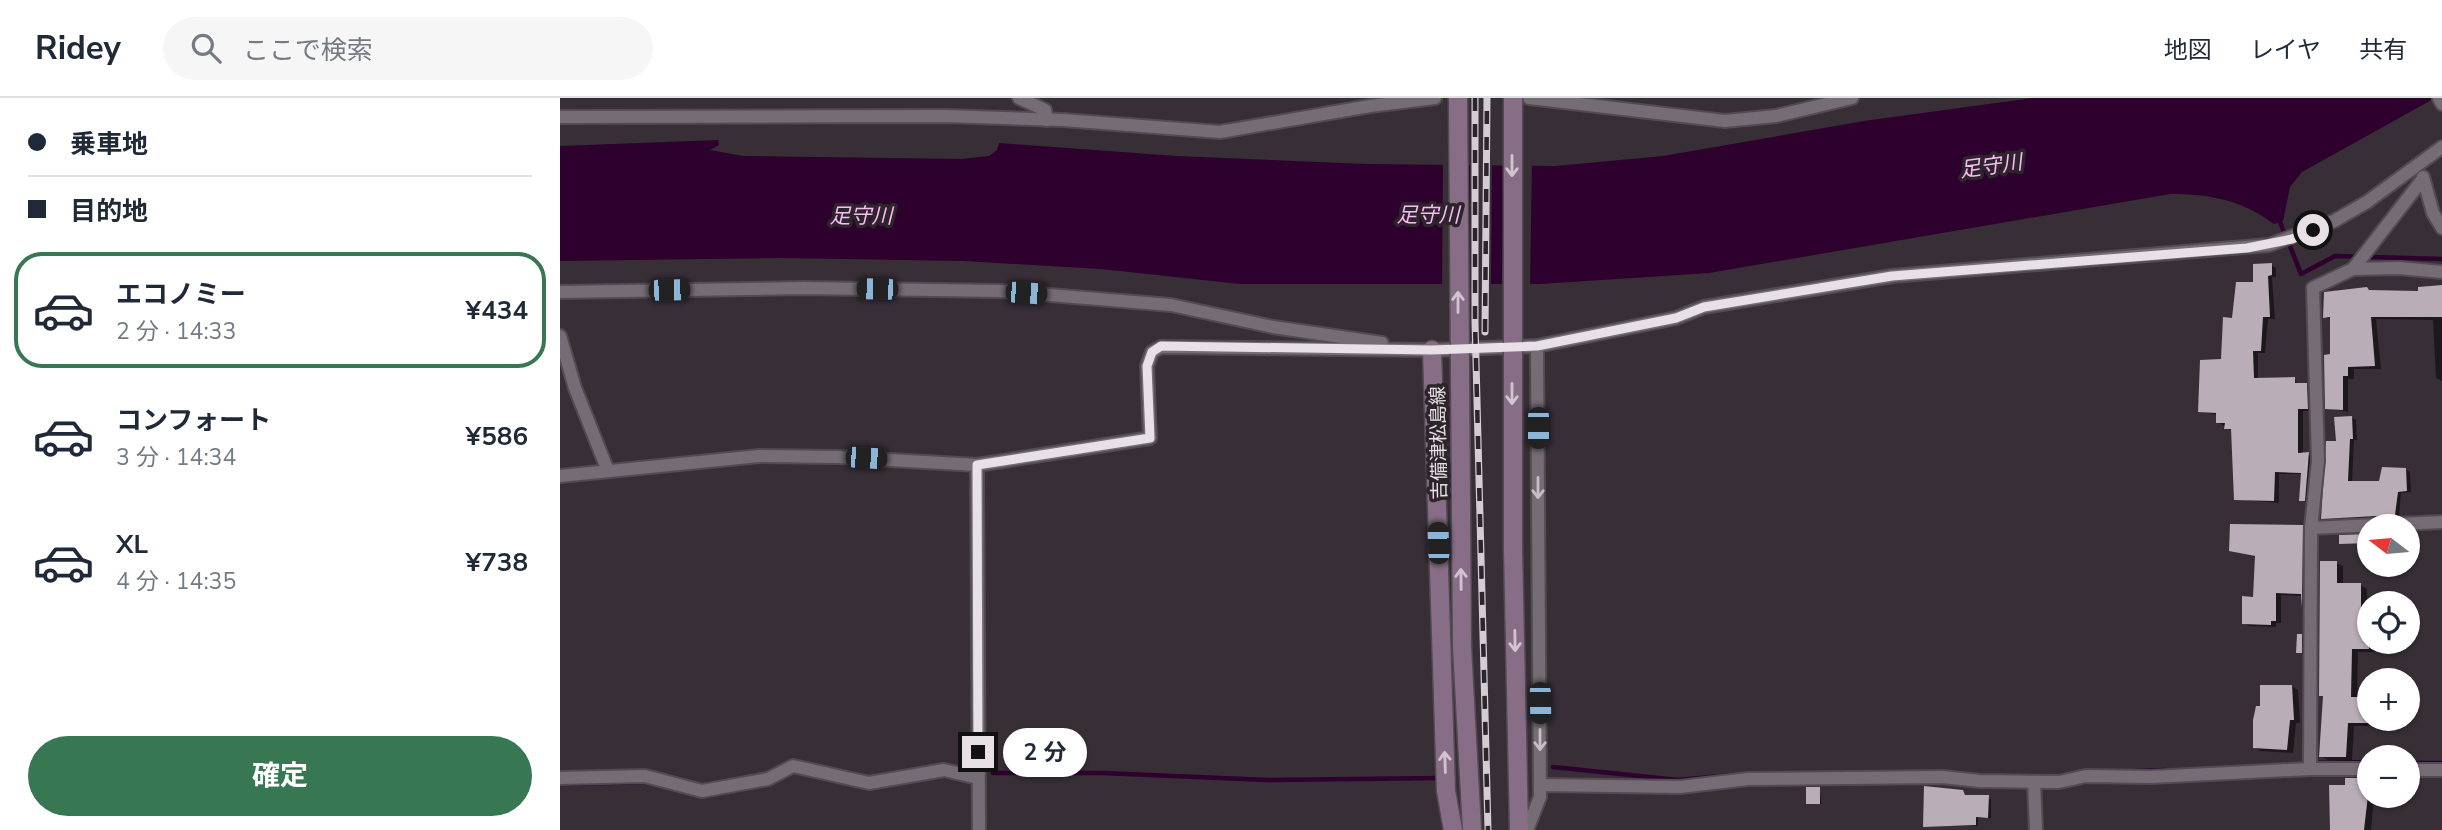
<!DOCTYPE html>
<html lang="ja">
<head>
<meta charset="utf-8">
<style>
	body { margin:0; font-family:"Nunito Sans","Noto Sans JP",sans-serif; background:#f6f6f7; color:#1f2937; height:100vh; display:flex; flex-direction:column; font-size:26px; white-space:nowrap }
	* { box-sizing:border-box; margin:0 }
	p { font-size:23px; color:#747a83 }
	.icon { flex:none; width:38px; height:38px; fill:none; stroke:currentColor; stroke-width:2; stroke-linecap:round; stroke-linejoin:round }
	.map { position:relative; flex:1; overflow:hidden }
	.drawer { display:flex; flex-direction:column; background:#fff; width:560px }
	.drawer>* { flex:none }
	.top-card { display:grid; align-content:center; height:154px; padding:0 28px; background:#fff }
	.needle { width:46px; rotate:286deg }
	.tools { position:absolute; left:1797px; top:416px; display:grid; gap:14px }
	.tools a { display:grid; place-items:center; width:63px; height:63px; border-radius:50%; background:#fff; box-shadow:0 2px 5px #0004; font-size:35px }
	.end { position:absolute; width:32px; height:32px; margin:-16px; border:9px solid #e7e1e7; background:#111; box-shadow:0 0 0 4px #111 }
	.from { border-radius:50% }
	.bubble { position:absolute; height:49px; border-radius:24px; background:#fff; box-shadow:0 2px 5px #0004; font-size:23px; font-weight:700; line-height:49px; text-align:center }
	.car { position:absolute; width:21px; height:42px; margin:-21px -10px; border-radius:9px; box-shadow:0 0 5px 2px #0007; background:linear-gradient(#222 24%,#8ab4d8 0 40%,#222 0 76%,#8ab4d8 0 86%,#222 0) }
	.top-card b { display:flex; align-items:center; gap:24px; height:66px; font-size:26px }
	.top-card b+b { border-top:2px solid #e0e1e3 }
	.top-card i { width:18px; height:18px; background:#1f2937 }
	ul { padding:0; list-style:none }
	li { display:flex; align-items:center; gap:21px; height:116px; margin:0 14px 10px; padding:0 14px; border:4px solid transparent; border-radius:28px }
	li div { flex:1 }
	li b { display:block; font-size:26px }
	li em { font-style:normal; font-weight:700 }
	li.current { border-color:#377752 }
	li>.icon { width:63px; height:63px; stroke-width:1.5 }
	.primary-button { display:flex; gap:14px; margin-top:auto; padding:14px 28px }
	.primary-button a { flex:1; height:80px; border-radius:42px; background:#377752; color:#fff; font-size:28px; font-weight:700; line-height:80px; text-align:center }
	header { display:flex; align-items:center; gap:42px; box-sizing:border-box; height:98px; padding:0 35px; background:#fff; border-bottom:2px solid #e0e1e3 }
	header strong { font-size:33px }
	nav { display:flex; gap:38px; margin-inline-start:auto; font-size:24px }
	.search { width:490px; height:63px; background:#f6f6f7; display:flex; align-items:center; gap:18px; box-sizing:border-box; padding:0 24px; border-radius:38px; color:#747a83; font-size:26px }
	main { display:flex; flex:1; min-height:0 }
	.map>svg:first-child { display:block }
</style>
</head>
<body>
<header>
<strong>Ridey</strong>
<div class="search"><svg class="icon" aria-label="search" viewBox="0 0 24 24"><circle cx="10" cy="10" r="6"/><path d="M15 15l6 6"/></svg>ここで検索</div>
<nav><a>地図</a><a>レイヤ</a><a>共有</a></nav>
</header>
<main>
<section class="drawer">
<div class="top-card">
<b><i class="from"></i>乗車地</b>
<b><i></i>目的地</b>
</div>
<ul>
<li class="current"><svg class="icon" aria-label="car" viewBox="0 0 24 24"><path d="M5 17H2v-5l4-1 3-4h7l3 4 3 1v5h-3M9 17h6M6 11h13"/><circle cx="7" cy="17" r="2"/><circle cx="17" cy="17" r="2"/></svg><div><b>エコノミー</b><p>2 分 · 14:33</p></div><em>¥434</em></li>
<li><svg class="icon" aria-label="car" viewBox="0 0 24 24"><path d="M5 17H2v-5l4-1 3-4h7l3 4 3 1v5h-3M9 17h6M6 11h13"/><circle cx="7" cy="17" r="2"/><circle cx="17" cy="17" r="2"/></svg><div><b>コンフォート</b><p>3 分 · 14:34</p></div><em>¥586</em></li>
<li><svg class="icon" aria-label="car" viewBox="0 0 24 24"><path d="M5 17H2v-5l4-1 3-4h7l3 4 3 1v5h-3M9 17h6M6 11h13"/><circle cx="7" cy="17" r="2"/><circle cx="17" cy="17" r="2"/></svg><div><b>XL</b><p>4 分 · 14:35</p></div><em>¥738</em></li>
</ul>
<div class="primary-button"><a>確定</a></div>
</section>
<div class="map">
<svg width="1882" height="732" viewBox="0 0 1882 732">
	<rect width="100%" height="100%" fill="#372e36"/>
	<path fill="#2d002e" d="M1473 0H1875L1742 74 1730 89 1723 123 1714 126C1682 102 1650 96 1610 96L1149 175 980 186H680L541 171 404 163 222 160 0 163V48L158 42 159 47 150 52 183 58 402 61 429 58 437 52 439 45 616 58 806 66 996 68 1103 58 1304 23Z"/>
	<g fill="#372e36">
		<polygon points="883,63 907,63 906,190 882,190"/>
		<polygon points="910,63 932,64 931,190 909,190"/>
		<polygon points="944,64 972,64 970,189 942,190"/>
	</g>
	<g fill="#0007">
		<polygon points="1711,167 1716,170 1716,179 1712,179 1715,221 1708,221 1705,255 1698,255 1698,282 1734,281 1739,287 1751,290 1752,313 1743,313 1743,356 1753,358 1750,405 1741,402 1742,376 1719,376 1719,405 1676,401 1671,332 1657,324 1657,317 1640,313 1663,263 1674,222"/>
		<polygon points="1882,189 1882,283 1876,280 1873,222 1816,221 1821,271 1794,271 1794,281 1788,281 1788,314 1767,310 1772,222 1765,219 1807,190 1813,194 1860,194"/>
		<polygon points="1792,320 1796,322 1797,342 1794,342 1792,384 1820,385 1845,371 1850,374 1851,394 1841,395 1839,419 1763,420 1777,345"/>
		<polygon points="1742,429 1748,432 1747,510 1744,509 1743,498 1721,497 1721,525 1716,525 1716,529 1689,528 1683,525 1695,500 1696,459 1671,452"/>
		<polygon points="1776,465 1783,468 1783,487 1800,487 1807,491 1807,532 1810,533 1810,544 1815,544 1815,554 1798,554 1797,601 1810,621 1818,621 1818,628 1794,628 1792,662 1768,662 1761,658 1764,599 1761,597"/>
		<polygon points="1741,538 1744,539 1744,556 1738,554"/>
		<polygon points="1731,588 1738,592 1740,625 1736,625 1733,655 1701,653 1694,649"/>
		<polygon points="1810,680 1810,698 1814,698 1811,732 1772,732 1787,681"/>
		<polygon points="1259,691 1262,706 1248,705"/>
		<polygon points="1402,693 1407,699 1431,701 1431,720 1418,720 1418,728 1364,728"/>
	</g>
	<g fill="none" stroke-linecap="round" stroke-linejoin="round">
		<g stroke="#2d002e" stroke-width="4.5">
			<polyline points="1718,119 1724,134"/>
			<polyline points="1730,148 1741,176 1775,158 1882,161"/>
			<polyline points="1751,665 1810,664"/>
			<polyline points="1848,665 1882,665"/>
			<polyline points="993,669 1118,682 1173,677"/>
			<polyline points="1576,673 1606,672"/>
			<polyline points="433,675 543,675 707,682 880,680"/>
			<polyline points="0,686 90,684"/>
		</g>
	</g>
	<g fill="#b9adb8">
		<polygon points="1712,165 1712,177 1708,178 1710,219 1703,219 1701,253 1693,253 1694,280 1735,279 1735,285 1747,285 1748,311 1738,311 1738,355 1749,354 1745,403 1739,403 1741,375 1715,374 1714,403 1674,402 1671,331 1664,331 1665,325 1656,325 1656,315 1638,314 1640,262 1661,261 1663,219 1672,220 1676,184 1693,184 1693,166"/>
		<polygon points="1882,187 1882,219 1811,219 1815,268 1788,269 1788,278 1783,278 1783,312 1765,311 1764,257 1770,256 1770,219 1763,220 1764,194 1807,189 1809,192 1858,193 1858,189"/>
		<polygon points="1792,318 1793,341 1790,341 1788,383 1819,383 1822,369 1846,370 1847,393 1838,394 1835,417 1761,421 1766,343 1776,343 1774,319"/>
		<polygon points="1670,426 1743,427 1742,510 1741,496 1716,495 1716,523 1711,523 1711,527 1682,526 1682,498 1693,499 1695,458 1669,453"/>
		<polygon points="1810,436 1810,445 1779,446 1779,437"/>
		<polygon points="1760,463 1777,463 1777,485 1801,485 1801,531 1809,531 1809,551 1792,551 1791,599 1810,599 1810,625 1788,625 1786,659 1759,659 1763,598 1759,598"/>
		<polygon points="1737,536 1742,536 1742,555 1736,555"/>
		<polygon points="1700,587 1732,587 1734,622 1730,622 1727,652 1693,650 1693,622 1696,608 1700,608"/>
		<polygon points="1785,680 1810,680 1804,732 1770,732 1769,687 1785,687"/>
		<polygon points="1364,688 1403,692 1405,697 1429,697 1428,720 1416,719 1416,727 1363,729"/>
		<rect x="1246" y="689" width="14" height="17"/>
	</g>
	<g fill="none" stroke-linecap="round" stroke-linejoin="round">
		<defs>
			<g id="minor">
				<polyline points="459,0 485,12 487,22"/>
				<polyline points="969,0 1165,23 1216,18 1292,0"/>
				<polyline points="1879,0 1882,6"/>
				<polyline points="0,19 386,18 503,22 660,34 810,8 875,0"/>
				<polyline points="1863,79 1873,115 1882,130"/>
				<polyline points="1793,171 1839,170 1882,174"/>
				<polyline points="0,194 243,190 440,193 611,207 713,229 822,245"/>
				<polyline points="0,238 15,290 48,373"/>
				<polyline points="417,367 419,732"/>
				<polyline points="0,378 199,358 278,359 417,367 590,340 587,268 592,254 601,249 872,252 977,248 1116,220 1144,209 1332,178 1709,147 1774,123 1807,104 1882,49"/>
				<polyline points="1751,430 1882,424"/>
				<polyline points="1810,671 1750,671 1751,430 1758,363 1753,190 1793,171 1862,82"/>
				<polyline points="1848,672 1882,672"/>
				<polyline points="0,680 85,678 142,693 208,681 233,668 309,685 384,672 418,680"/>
				<polyline points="1474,684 1476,732"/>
				<polyline points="980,687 1120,689 1188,681 1382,679 1420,683 1499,684 1526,678 1591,679 1750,671"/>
				<polyline points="967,732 980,699 977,248"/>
			</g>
			<g id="secondary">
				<polyline points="872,252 886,693 893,732"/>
				<polyline points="953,451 959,732"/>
				<polyline points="902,549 912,732"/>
			</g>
		</defs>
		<use href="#minor" stroke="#524b52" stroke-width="16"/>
		<use href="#secondary" stroke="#524b52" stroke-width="21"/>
		<use href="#minor" stroke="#766c76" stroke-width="12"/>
		<use href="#secondary" stroke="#876e86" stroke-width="18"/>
		<defs>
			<g id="rail">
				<polyline points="915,0 915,224 928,732"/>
				<polyline points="925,234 927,0"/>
			</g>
		</defs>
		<use href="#rail" stroke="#d3cdd3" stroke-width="7"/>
		<use href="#rail" stroke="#2d242c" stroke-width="4.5" stroke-dasharray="13" stroke-linecap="butt"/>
		<defs>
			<g id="secondary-bridge">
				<polyline points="898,0 902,549"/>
				<polyline points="953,451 953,0"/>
			</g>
		</defs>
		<use href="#secondary-bridge" stroke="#524b52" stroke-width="21" stroke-linecap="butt"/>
		<use href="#secondary-bridge" stroke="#876e86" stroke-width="18"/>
	</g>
	<defs><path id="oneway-shaft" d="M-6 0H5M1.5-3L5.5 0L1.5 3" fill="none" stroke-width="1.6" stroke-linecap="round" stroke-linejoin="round" transform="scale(1.75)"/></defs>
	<g stroke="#cfc4cf">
		<use href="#oneway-shaft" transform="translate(952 68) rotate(90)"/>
		<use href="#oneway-shaft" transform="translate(898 204) rotate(-90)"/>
		<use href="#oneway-shaft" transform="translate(952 296) rotate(90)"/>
		<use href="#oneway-shaft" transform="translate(901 481) rotate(-91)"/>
		<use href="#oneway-shaft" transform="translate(955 543) rotate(89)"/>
		<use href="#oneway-shaft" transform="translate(885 664) rotate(-92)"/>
	</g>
	<g stroke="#c5bec5">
		<use href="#oneway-shaft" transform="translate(978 390) rotate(90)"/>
		<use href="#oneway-shaft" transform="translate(980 642) rotate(90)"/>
	</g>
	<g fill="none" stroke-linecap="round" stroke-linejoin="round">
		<polyline stroke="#e7e1e7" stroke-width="9" points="418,654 417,367 590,340 587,268 592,254 601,248 872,252 977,248 1116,220 1144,209 1332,178 1687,150 1732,141 1753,132"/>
	</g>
	<g text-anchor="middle" stroke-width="7" stroke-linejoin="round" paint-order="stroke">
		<g font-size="19" fill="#e7e1e7" stroke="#2d242c">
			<text transform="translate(878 345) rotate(-91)" y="7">吉備津松島線</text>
		</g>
		<g font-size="21" font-style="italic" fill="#fabbf7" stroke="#2d242c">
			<text transform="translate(1431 68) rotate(-8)" y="7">足守川</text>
			<text x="868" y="124">足守川</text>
			<text x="301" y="125">足守川</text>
		</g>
	</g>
</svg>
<div class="tools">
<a><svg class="needle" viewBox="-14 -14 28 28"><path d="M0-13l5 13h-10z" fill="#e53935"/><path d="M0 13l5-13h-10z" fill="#747a83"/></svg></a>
<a><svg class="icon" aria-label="locate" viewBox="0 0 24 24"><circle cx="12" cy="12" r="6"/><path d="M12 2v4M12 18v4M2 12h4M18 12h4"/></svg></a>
<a>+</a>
<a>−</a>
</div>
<i class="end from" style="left:1753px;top:132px"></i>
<i class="end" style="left:418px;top:654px"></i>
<div class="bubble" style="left:443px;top:630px;width:84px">2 分</div>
<i class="car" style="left:317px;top:191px;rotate:271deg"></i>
<i class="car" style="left:109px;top:192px;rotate:89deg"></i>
<i class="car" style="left:466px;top:195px;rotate:94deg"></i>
<i class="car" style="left:978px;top:330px;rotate:180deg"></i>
<i class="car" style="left:306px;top:360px;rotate:93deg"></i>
<i class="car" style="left:878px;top:445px;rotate:358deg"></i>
<i class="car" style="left:980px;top:605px;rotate:179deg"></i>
</div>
</main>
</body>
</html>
